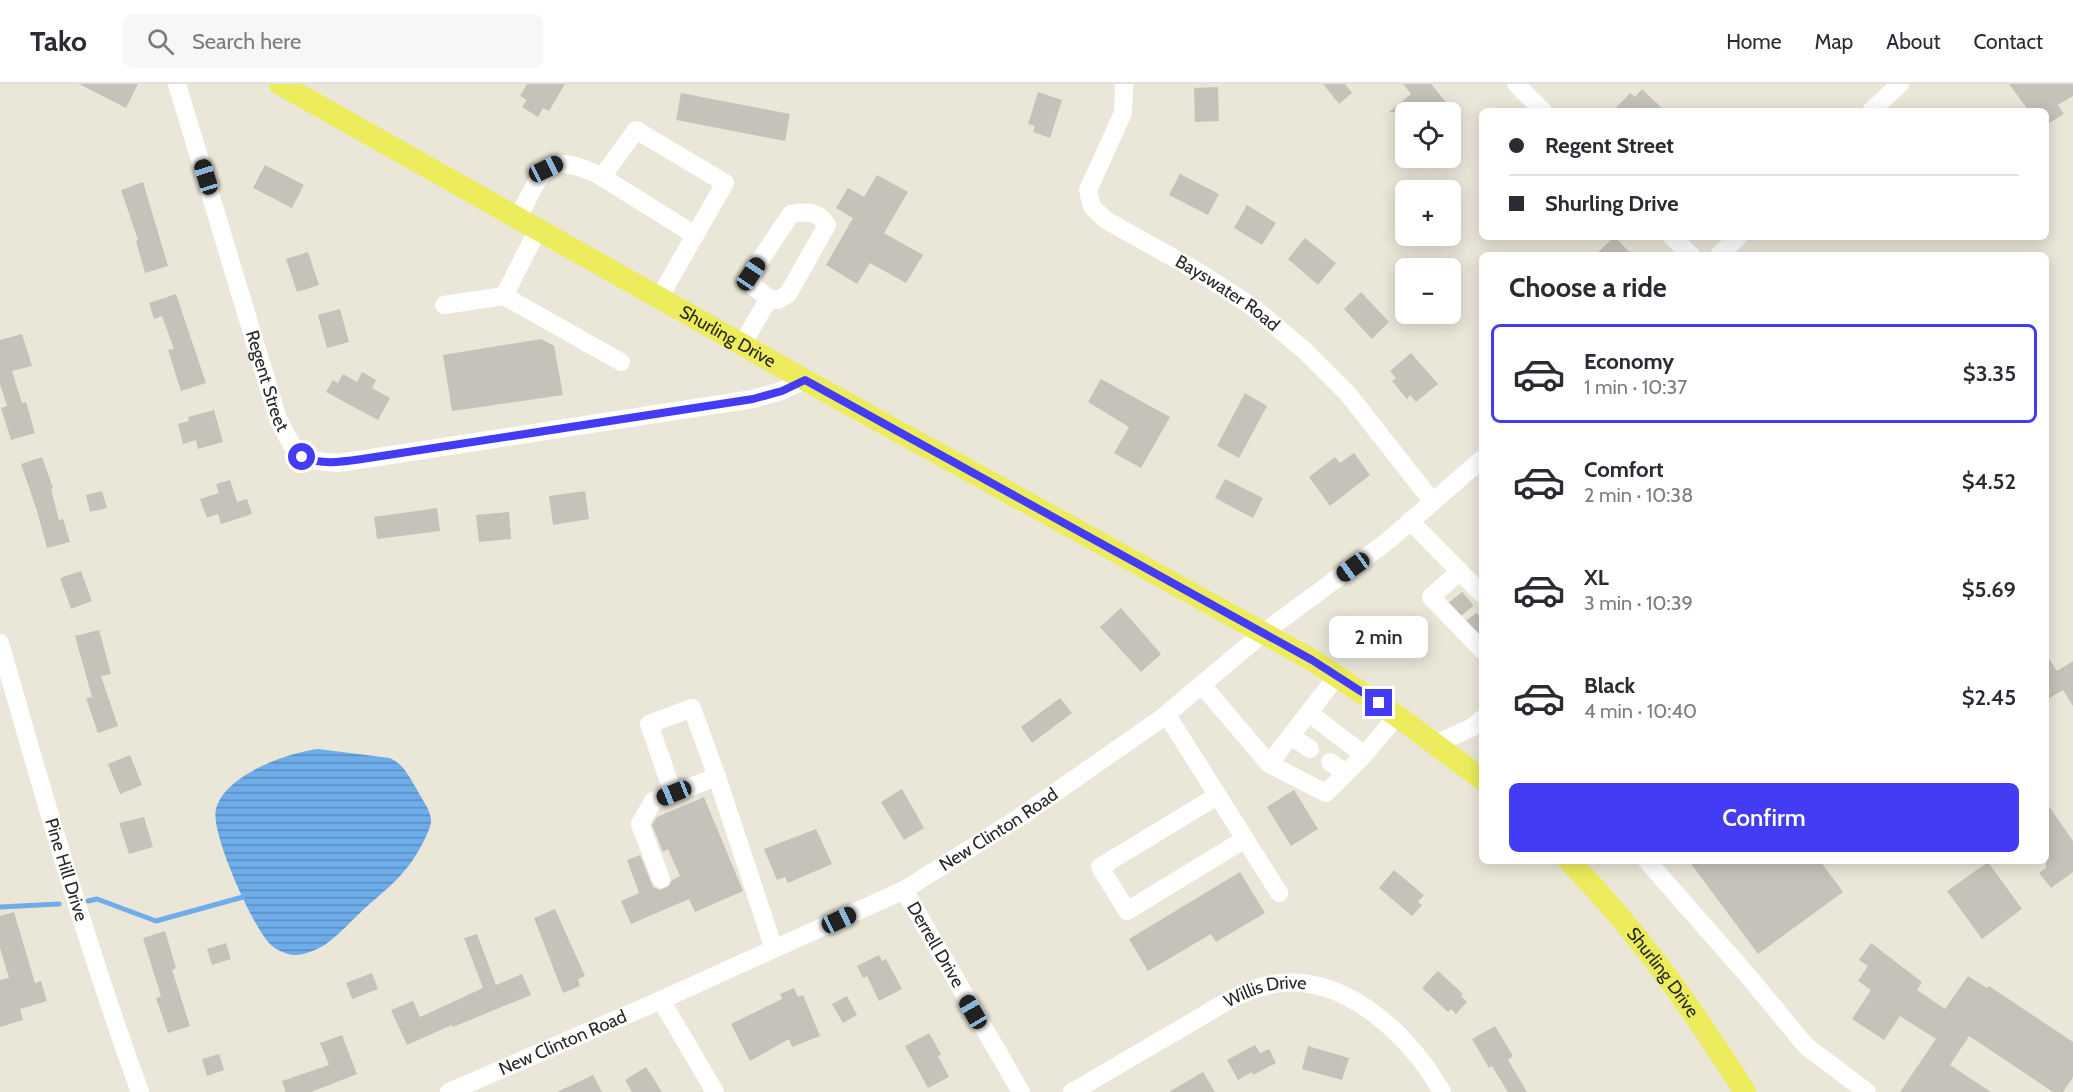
<!DOCTYPE html>
<html lang="en">
<head>
<meta charset="utf-8">
<style>
	body { margin:0; font-family:Cabin,sans-serif; background:#f7f7f7; color:#2b2b33; height:100vh; display:flex; flex-direction:column; font-size:22px; white-space:nowrap }
	* { box-sizing:border-box; margin:0 }
	p { font-size:20px; color:#7c7c81 }
	.icon { flex:none; width:33px; height:33px; fill:none; stroke:currentColor; stroke-width:2; stroke-linecap:round; stroke-linejoin:round }
	.map { position:relative; flex:1; overflow:hidden }
	.details { position:absolute; left:1479px; top:168px; width:570px; height:612px; display:flex; flex-direction:column; background:#fff; border-radius:9px; box-shadow:0 3px 15px #0003 }
	.details>* { flex:none }
	.hud { position:absolute; left:1479px; top:24px; width:570px; height:132px; border-radius:9px; box-shadow:0 3px 15px #0003; display:grid; align-content:center; height:132px; padding:0 30px; background:#fff }
	.fabs { position:absolute; left:1395px; top:18px; display:grid; gap:12px }
	.fabs a { display:grid; place-items:center; width:66px; height:66px; border-radius:9px; background:#fff; box-shadow:0 3px 15px #0003; font-size:30px }
	.end { position:absolute; width:27px; height:27px; margin:-14px; border:8px solid #443cf4; background:#fff; box-shadow:0 0 0 3px #fff }
	.from { border-radius:50% }
	.bubble { position:absolute; height:42px; border-radius:9px; background:#fff; box-shadow:0 3px 15px #0003; font-size:20px; font-weight:600; line-height:42px; text-align:center }
	.car { position:absolute; width:18px; height:36px; margin:-18px -9px; border-radius:8px; box-shadow:0 0 4px 2px #0007; background:linear-gradient(#222 24%,#8ab4d8 0 40%,#222 0 76%,#8ab4d8 0 86%,#222 0) }
	.hud b { display:flex; align-items:center; gap:21px; height:57px; font-size:22px }
	.hud b+b { border-top:2px solid #e1e1e2 }
	.hud i { width:15px; height:15px; background:#2b2b33 }
	ul { padding:0; list-style:none }
	li { display:flex; align-items:center; gap:18px; height:99px; margin:0 12px 9px; padding:0 18px; border:3px solid transparent; border-radius:9px }
	li div { flex:1 }
	li b { display:block; font-size:22px }
	li em { font-style:normal; font-weight:600 }
	li.current { border-color:#443cf4 }
	li>.icon { width:54px; height:54px; stroke-width:1.5 }
	h2 { padding:0 30px; font-size:27px; line-height:72px }
	.button { display:flex; gap:12px; margin-top:auto; padding:12px 30px }
	.button a { flex:1; height:69px; border-radius:9px; background:#443cf4; color:#fff; font-size:24px; font-weight:600; line-height:69px; text-align:center }
	header { display:flex; align-items:center; gap:36px; box-sizing:border-box; height:84px; padding:0 30px; background:#fff; border-bottom:2px solid #e1e1e2 }
	header strong { font-size:28px }
	nav { display:flex; gap:33px; margin-inline-start:auto; font-size:21px }
	.search { width:420px; height:54px; background:#f7f7f7; display:flex; align-items:center; gap:15px; box-sizing:border-box; padding:0 21px; border-radius:9px; color:#7c7c81; font-size:22px }
	.map>svg:first-child { display:block }
</style>
</head>
<body>
<header>
<strong>Tako</strong>
<div class="search"><svg class="icon" aria-label="search" viewBox="0 0 24 24"><circle cx="10" cy="10" r="6"/><path d="M15 15l6 6"/></svg>Search here</div>
<nav><a>Home</a><a>Map</a><a>About</a><a>Contact</a></nav>
</header>
<div class="map">
<svg width="2073" height="1008" viewBox="0 0 2073 1008">
	<defs>
		<pattern id="water-rules" width="6" height="5" patternUnits="userSpaceOnUse" patternTransform="scale(1.5)"><rect width="6" height="5" fill="#6eadea"/><path d="M0 2.5h6" fill="none" stroke="#5a8dbe"/></pattern>
	</defs>
	<rect width="100%" height="100%" fill="#eae7d9"/>
	<path fill="url(#water-rules)" d="M318 665 390 674C404 681 408 691 416 704 421 714 431 726 431 737 431 747 413 778 406 785 394 800 377 813 363 826 351 837 340 850 326 860 317 866 299 874 288 870 282 868 273 864 269 859 252 841 210 748 216 725 225 691 286 669 318 665Z"/>
	<g fill="none" stroke-linecap="round" stroke-linejoin="round">
		<g stroke="#6eadea" stroke-width="5">
			<polyline points="88,817 97,815 156,837 243,813"/>
			<polyline points="0,823 59,820"/>
		</g>
	</g>
	<g fill="#c5c3b9">
		<polygon points="79,0 138,0 126,24"/>
		<polygon points="527,0 565,0 549,27 543,24 538,33 522,23 527,16 520,12"/>
		<polygon points="1323,0 1345,0 1352,9 1339,20"/>
		<polygon points="1403,0 1431,0 1454,28 1389,28 1411,10"/>
		<polygon points="2009,0 2073,0 2073,12 2058,21 2064,30 2046,41 2046,27 2029,27"/>
		<polygon points="1218,3 1219,37 1195,38 1194,4"/>
		<polygon points="1642,5 1665,27 1613,27 1630,9 1635,13"/>
		<polygon points="1038,8 1062,16 1050,54 1033,48 1035,42 1028,40"/>
		<polygon points="681,9 790,30 785,57 676,36"/>
		<polygon points="265,81 304,101 292,124 253,104"/>
		<polygon points="1180,90 1219,110 1208,131 1169,111"/>
		<polygon points="877,91 908,108 884,149 923,171 906,199 870,179 857,200 826,181 853,134 836,124 848,104 864,113"/>
		<polygon points="143,98 168,182 145,189 136,157 138,156 121,106"/>
		<polygon points="1247,121 1276,139 1262,161 1234,144"/>
		<polygon points="1615,153 1632,171 1595,171 1614,153"/>
		<polygon points="1305,154 1336,179 1318,201 1288,175"/>
		<polygon points="308,168 319,201 297,208 286,175"/>
		<polygon points="1361,208 1389,238 1372,255 1344,225"/>
		<polygon points="176,210 206,299 181,307 168,266 174,265 162,232 154,235 149,219"/>
		<polygon points="340,225 349,258 327,264 318,231"/>
		<polygon points="22,250 32,282 12,287 22,319 26,318 35,349 11,356 1,324 7,322 0,300 0,256"/>
		<polygon points="541,255 554,262 563,311 452,327 443,271"/>
		<polygon points="1411,269 1438,300 1416,318 1410,311 1407,315 1392,297 1396,294 1390,287"/>
		<polygon points="362,288 376,296 372,304 390,314 378,336 326,308 333,296 338,299 343,290 357,298"/>
		<polygon points="1101,295 1170,333 1141,384 1114,369 1129,343 1088,318"/>
		<polygon points="1245,309 1267,322 1239,374 1217,362"/>
		<polygon points="214,326 223,358 198,365 196,356 183,360 178,340 189,337 188,333"/>
		<polygon points="1354,369 1370,391 1330,422 1309,393 1335,373 1340,379"/>
		<polygon points="42,373 53,404 51,405 59,436 63,435 70,458 47,464 37,427 21,380"/>
		<polygon points="1225,395 1263,414 1253,434 1215,414"/>
		<polygon points="230,396 237,418 247,415 252,430 221,440 218,430 207,434 200,415 219,409 216,400"/>
		<polygon points="102,407 107,424 90,428 86,411"/>
		<polygon points="585,407 589,435 553,441 549,412"/>
		<polygon points="437,424 440,447 377,455 374,433"/>
		<polygon points="509,428 511,455 479,458 476,431"/>
		<polygon points="81,487 92,517 71,525 60,494"/>
		<polygon points="1121,524 1161,570 1141,588 1100,543"/>
		<polygon points="99,546 111,590 101,592 118,642 98,649 86,614 92,613 75,552"/>
		<polygon points="2046,570 2057,587 2073,577 2073,622 2063,606 2046,616"/>
		<polygon points="1060,614 1072,629 1032,659 1021,643"/>
		<polygon points="130,671 142,701 120,710 108,680"/>
		<polygon points="902,705 924,744 904,756 881,718"/>
		<polygon points="1294,706 1318,745 1291,762 1267,723"/>
		<polygon points="704,713 743,807 695,828 689,815 631,840 621,817 639,809 627,776 640,771 653,803 660,806 669,802 672,796 680,792 668,765 663,768 652,741 657,733"/>
		<polygon points="2046,718 2073,757 2073,788 2051,804 2039,789 2046,784"/>
		<polygon points="144,733 153,763 129,770 119,739"/>
		<polygon points="816,745 832,780 788,799 785,793 777,796 764,765"/>
		<polygon points="1689,777 1820,777 1843,808 1758,870"/>
		<polygon points="1988,778 2022,825 1982,855 1947,807"/>
		<polygon points="1394,786 1424,811 1418,818 1422,821 1412,832 1379,804"/>
		<polygon points="1240,788 1265,829 1216,858 1211,850 1148,887 1129,855"/>
		<polygon points="555,825 585,892 578,895 580,902 563,909 534,834"/>
		<polygon points="14,828 35,899 41,897 47,917 20,925 23,936 0,943 0,896 9,894 0,864 0,832"/>
		<polygon points="165,847 176,884 172,886 190,942 168,949 156,914 161,912 143,854"/>
		<polygon points="477,850 496,901 522,890 531,911 453,943 452,941 407,961 391,926 413,917 420,933 483,904 464,854"/>
		<polygon points="226,859 231,875 212,881 207,865"/>
		<polygon points="1871,859 1922,898 1917,906 1945,925 1968,892 1987,904 1989,902 2073,958 2073,993 2063,1008 2053,1008 1969,952 1950,981 1991,1008 1900,1008 1936,955 1900,932 1884,956 1852,935 1871,906 1858,897 1868,882 1859,876"/>
		<polygon points="879,871 882,877 886,875 902,905 879,917 867,892 863,894 857,882"/>
		<polygon points="1438,887 1463,910 1461,912 1467,918 1456,930 1451,925 1448,928 1422,904"/>
		<polygon points="372,889 378,905 352,915 346,899"/>
		<polygon points="794,904 798,913 803,911 820,952 792,963 789,955 750,977 731,940 782,915 780,910"/>
		<polygon points="847,912 857,931 843,939 832,920"/>
		<polygon points="1495,942 1513,972 1508,976 1527,1008 1508,1008 1492,982 1489,984 1472,955"/>
		<polygon points="929,949 941,970 938,972 949,993 928,1004 905,962"/>
		<polygon points="342,951 357,990 311,1008 286,1008 282,997 329,981 320,959"/>
		<polygon points="1255,961 1260,969 1269,965 1276,979 1253,991 1252,988 1238,996 1227,976"/>
		<polygon points="1308,962 1349,974 1342,996 1302,985"/>
		<polygon points="219,970 224,986 207,992 202,975"/>
		<polygon points="646,983 662,1008 632,1008 625,996"/>
		<polygon points="1203,988 1215,1008 1169,1008"/>
		<polygon points="593,991 602,1008 557,1008"/>
	</g>
	<g fill="none" stroke-linecap="round" stroke-linejoin="round">
		<g stroke="#c3c1b6" stroke-width="18" stroke-dasharray="18 9" stroke-linecap="butt">
			<polyline points="1454,526 1470,513"/>
			<polyline points="1471,544 1482,536"/>
		</g>
		<g stroke="#fff" stroke-width="18">
			<path id="s1" d="M177 0 278 335C297 371 295 377 339 379L753 315 781 307 805 296"/>
			<path id="s2" d="M1124 0 1123 29 1088 106 1092 123 1106 136 1202 190 1254 224 1305 267 1348 310 1432 417"/>
			<polyline points="1516,0 1543,27"/>
			<polyline points="1871,27 1900,0"/>
			<polyline points="602,93 695,151"/>
			<path d="M518 134C543 86 545 64 602 93L636 46 725 99 659 214"/>
			<polyline points="538,145 504,212 621,278"/>
			<polyline points="1672,153 1691,171"/>
			<polyline points="1719,171 1738,153"/>
			<polyline points="444,221 504,212"/>
			<path d="M742 261 769 214 778 216 788 210 827 141C818 127 806 127 791 130L751 190 755 204 769 214"/>
			<polyline points="1410,437 1482,510"/>
			<polyline points="1460,487 1431,513 1482,566"/>
			<path id="s3" d="M0 559C43 710 86 860 140 1008"/>
			<polyline points="1202,601 1269,680 1337,592"/>
			<polyline points="1309,629 1364,671 1397,632"/>
			<polyline points="1167,631 1279,809"/>
			<polyline points="1291,652 1310,665"/>
			<polyline points="1437,659 1471,644 1482,635"/>
			<polyline points="1330,678 1346,689"/>
			<polyline points="1269,680 1326,709 1364,671"/>
			<polyline points="717,693 774,865"/>
			<polyline points="1217,712 1100,783 1127,827 1245,755"/>
			<polyline points="1647,777 1749,893 1806,962 1867,1008"/>
			<polyline points="661,795 640,740 653,717 717,693 692,624 649,640 673,709"/>
			<path id="s4" d="M904 806 1021 1008"/>
			<polyline points="661,916 715,1008"/>
			<path id="s5" d="M449 1008 661 916 904 806 1020 733 1162 634 1263 549 1389 456 1482 375"/>
			<path id="s6" d="M1072 1008C1109 987 1145 965 1182 944 1212 927 1245 902 1281 899 1349 892 1411 954 1442 1008"/>
		</g>
		<g stroke="#ecec5c" stroke-width="22">
			<path id="s7" d="M280 0 805 296 1312 576 1397 632 1482 695"/>
			<path id="s8" d="M1569 777C1637 846 1693 925 1745 1008"/>
		</g>
	</g>
	<g fill="none" stroke-linecap="round" stroke-linejoin="round">
		<path stroke="#443cf4" stroke-width="8" d="M302 373C322 381 341 378 362 375L753 315 782 307 805 296 1312 576 1379 619"/>
	</g>
	<g text-anchor="middle" stroke-width="6" stroke-linejoin="round" paint-order="stroke">
		<g font-size="18" fill="#282828" stroke="#fff">
			<text dy="6" stroke="none"><textPath href="#s2" startOffset="292">Bayswater Road</textPath></text>
			<text dy="6" stroke="none"><textPath href="#s7" startOffset="514">Shurling Drive</textPath></text>
			<text dy="6" stroke="none"><textPath href="#s1" startOffset="310">Regent Street</textPath></text>
			<text dy="6" stroke="none"><textPath href="#s5" startOffset="610">New Clinton Road</textPath></text>
			<text dy="6" stroke="none"><textPath href="#s3" startOffset="236">Pine Hill Drive</textPath></text>
			<text dy="6" stroke="none"><textPath href="#s4" startOffset="63">Derrell Drive</textPath></text>
			<text dy="6" stroke="none"><textPath href="#s8" startOffset="146">Shurling Drive</textPath></text>
			<text dy="6" stroke="none"><textPath href="#s6" startOffset="220">Willis Drive</textPath></text>
			<text dy="6" stroke="none"><textPath href="#s5" startOffset="124">New Clinton Road</textPath></text>
		</g>
	</g>
</svg>
<div class="fabs">
<a><svg class="icon" aria-label="locate" viewBox="0 0 24 24"><circle cx="12" cy="12" r="6"/><path d="M12 2v4M12 18v4M2 12h4M18 12h4"/></svg></a>
<a>+</a>
<a>−</a>
</div>
<i class="end from" style="left:302px;top:373px"></i>
<i class="end" style="left:1379px;top:619px"></i>
<div class="bubble" style="left:1329px;top:532px;width:99px">2 min</div>
<i class="car" style="left:546px;top:85px;rotate:64deg"></i>
<i class="car" style="left:206px;top:93px;rotate:343deg"></i>
<i class="car" style="left:751px;top:190px;rotate:34deg"></i>
<i class="car" style="left:1353px;top:483px;rotate:234deg"></i>
<i class="car" style="left:674px;top:709px;rotate:248deg"></i>
<i class="car" style="left:839px;top:836px;rotate:65deg"></i>
<i class="car" style="left:973px;top:928px;rotate:330deg"></i>
<div class="hud">
<b><i class="from"></i>Regent Street</b>
<b><i></i>Shurling Drive</b>
</div>
<section class="details">
<h2>Choose a ride</h2>
<ul>
<li class="current"><svg class="icon" aria-label="car" viewBox="0 0 24 24"><path d="M5 17H2v-5l4-1 3-4h7l3 4 3 1v5h-3M9 17h6M6 11h13"/><circle cx="7" cy="17" r="2"/><circle cx="17" cy="17" r="2"/></svg><div><b>Economy</b><p>1 min · 10:37</p></div><em>$3.35</em></li>
<li><svg class="icon" aria-label="car" viewBox="0 0 24 24"><path d="M5 17H2v-5l4-1 3-4h7l3 4 3 1v5h-3M9 17h6M6 11h13"/><circle cx="7" cy="17" r="2"/><circle cx="17" cy="17" r="2"/></svg><div><b>Comfort</b><p>2 min · 10:38</p></div><em>$4.52</em></li>
<li><svg class="icon" aria-label="car" viewBox="0 0 24 24"><path d="M5 17H2v-5l4-1 3-4h7l3 4 3 1v5h-3M9 17h6M6 11h13"/><circle cx="7" cy="17" r="2"/><circle cx="17" cy="17" r="2"/></svg><div><b>XL</b><p>3 min · 10:39</p></div><em>$5.69</em></li>
<li><svg class="icon" aria-label="car" viewBox="0 0 24 24"><path d="M5 17H2v-5l4-1 3-4h7l3 4 3 1v5h-3M9 17h6M6 11h13"/><circle cx="7" cy="17" r="2"/><circle cx="17" cy="17" r="2"/></svg><div><b>Black</b><p>4 min · 10:40</p></div><em>$2.45</em></li>
</ul>
<div class="button"><a>Confirm</a></div>
</section>
</div>
</body>
</html>
